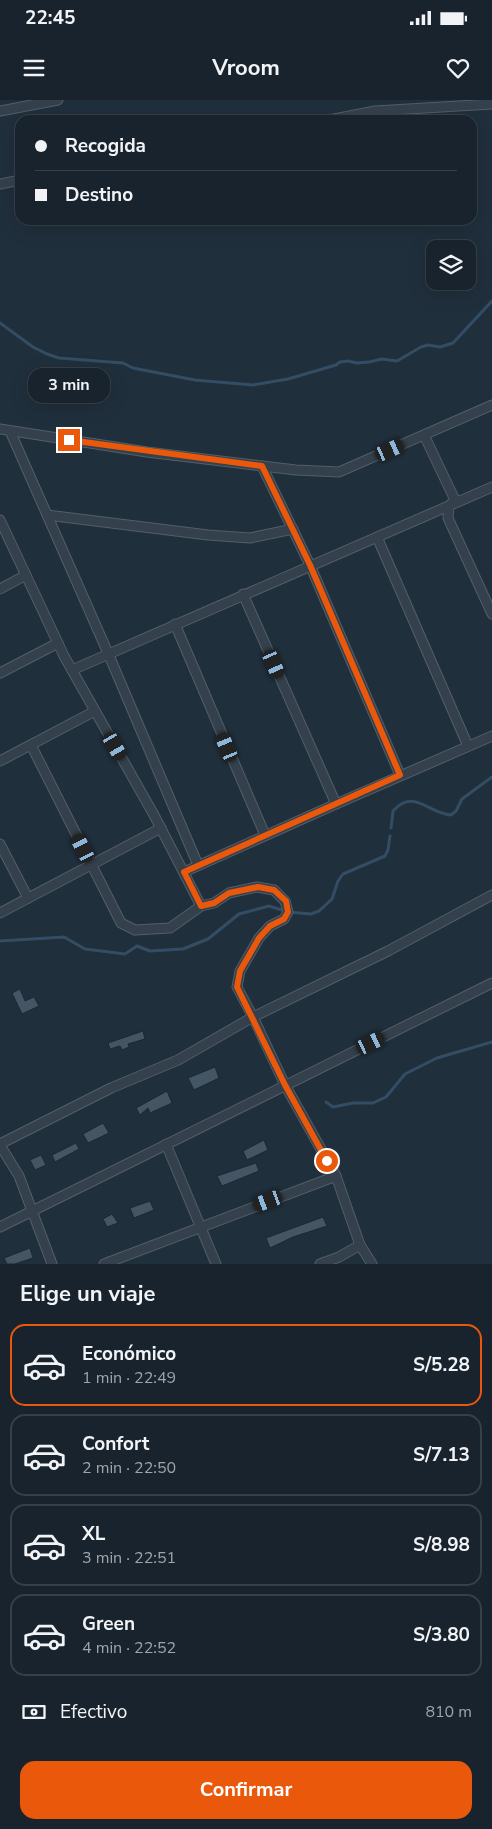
<!DOCTYPE html>
<html lang="es">
<head>
<meta charset="utf-8">
<style>
	body { margin:0; font-family:"Nunito Sans",sans-serif; background:#252f39; color:#f1f3f6; height:100vh; display:flex; flex-direction:column; font-size:19px; white-space:nowrap }
	* { box-sizing:border-box; margin:0 }
	p { font-size:16px; color:#9fa4aa }
	.icon { flex:none; width:28px; height:28px; fill:none; stroke:currentColor; stroke-width:2; stroke-linecap:round; stroke-linejoin:round }
	.map { position:relative; height:1164px; overflow:hidden }
	.panel { display:flex; flex-direction:column; background:#18232d; flex:1 }
	.panel>* { flex:none }
	.banner { position:absolute; left:15px; top:15px; width:462px; height:110px; border-radius:15px; box-shadow:0 5px 20px #0002,0 0 0 1px #364049; display:grid; align-content:center; height:110px; padding:0 20px; background:#18232d }
	.controls { position:absolute; left:426px; top:140px; display:grid; gap:10px }
	.controls a { display:grid; place-items:center; width:50px; height:50px; border-radius:10px; background:#18232d; box-shadow:0 5px 20px #0002,0 0 0 1px #364049; font-size:25px }
	.end { position:absolute; width:22px; height:22px; margin:-11px; border:6px solid #ea580c; background:#fff; box-shadow:0 0 0 2px #fff }
	.from { border-radius:50% }
	.bubble { position:absolute; height:35px; border-radius:15px; background:#18232d; box-shadow:0 5px 20px #0002,0 0 0 1px #364049; font-size:16px; font-weight:700; line-height:35px; text-align:center }
	.car { position:absolute; width:15px; height:30px; margin:-15px -8px; border-radius:6px; box-shadow:0 0 4px 1px #0007; background:linear-gradient(#222 24%,#8ab4d8 0 40%,#222 0 76%,#8ab4d8 0 86%,#222 0) }
	.banner b { display:flex; align-items:center; gap:18px; height:48px; font-size:19px }
	.banner b+b { border-top:1px solid #364049 }
	.banner i { width:12px; height:12px; background:#f1f3f6 }
	ul { padding:0; list-style:none }
	li { display:flex; align-items:center; gap:15px; height:82px; margin:0 10px 8px; padding:0 10px; border:2px solid #364049; border-radius:15px }
	li div { flex:1 }
	li b { display:block; font-size:19px }
	li em { font-style:normal; font-weight:700 }
	li.current { border-color:#ea580c }
	li>.icon { width:45px; height:45px; stroke-width:1.5 }
	h2 { padding:0 20px; font-size:22px; line-height:60px }
	.pay { display:flex; align-items:center; gap:12px; height:55px; padding:0 20px; font-size:19px }
	.pay p { margin-inline-start:auto }
	.action { display:flex; gap:10px; margin-top:auto; padding:10px 20px }
	.action a { flex:1; height:58px; border-radius:15px; background:#ea580c; color:#fff; font-size:20px; font-weight:700; line-height:58px; text-align:center }
	.status { display:flex; justify-content:space-between; align-items:center; height:35px; padding:0 25px; background:#18232d; direction:ltr }
	.status svg { height:14px; fill:currentColor }
	header { display:flex; justify-content:space-between; align-items:center; height:65px; padding:0 20px; background:#18232d; font-size:22px; font-weight:700 }
	.map>svg:first-child { display:block }
</style>
</head>
<body>
<div class="status"><b>22:45</b><svg viewBox="0 0 49 12"><path d="M0 12V9h3v3zM5 12V6h3v6zM10 12V3h3v9zM15 12V0h3v12zM26 1h20v11H26zM47 4h2v5h-2z"/></svg></div>
<header><svg class="icon" aria-label="menu" viewBox="0 0 24 24"><path d="M4 6h16M4 12h16M4 18h16"/></svg>Vroom<svg class="icon" aria-label="heart" viewBox="0 0 24 24"><path d="M12 20l-8-8c-3-5 5-10 8-4 3-6 11-1 8 4z"/></svg></header>
<div class="map">
<svg width="492" height="1164" viewBox="0 0 492 1164">
	<rect width="100%" height="100%" fill="#202f3c"/>
	<g fill="none" stroke-linecap="round" stroke-linejoin="round">
		<g stroke="#334d64" stroke-width="3">
			<polyline points="0,223 33,247 47,254 59,258 123,263 133,268 195,280 253,285 288,279 336,265 340,262 348,261 357,263 369,262 382,259 397,261 421,247 428,245 440,247 453,243 492,201"/>
			<path d="M391 728 393 711C414 688 427 713 451 715L456 711 462 699 492 677"/>
			<polyline points="0,841 64,837 85,849 125,854 137,846 150,851 183,849 208,839 239,814 269,806 288,812 311,814 319,811 332,799 338,781 343,774 385,756 388,750 390,736"/>
			<polyline points="326,1002 333,1007 353,1003 373,1003 386,997 405,974 437,958 492,942"/>
		</g>
	</g>
	<g fill="#445563" stroke="#1c2833">
		<polygon points="20,889 25,901 34,897 39,906 22,914 12,893"/>
		<polygon points="143,931 145,939 128,944 129,947 122,950 120,946 110,949 108,943"/>
		<polygon points="215,967 219,978 194,990 188,978"/>
		<polygon points="167,991 172,1003 150,1013 148,1008 140,1015 136,1008"/>
		<polygon points="103,1023 109,1033 88,1043 83,1034"/>
		<polygon points="264,1040 268,1050 247,1060 243,1051"/>
		<polygon points="76,1043 79,1049 55,1062 52,1055"/>
		<polygon points="41,1055 46,1065 35,1070 30,1060"/>
		<polygon points="256,1063 259,1071 222,1086 217,1076"/>
		<polygon points="150,1101 154,1110 134,1118 130,1108"/>
		<polygon points="112,1114 118,1123 107,1127 103,1119"/>
		<polygon points="323,1117 327,1126 293,1137 270,1148 266,1138"/>
		<polygon points="30,1148 33,1158 15,1164 7,1164 4,1158"/>
	</g>
	<g fill="none" stroke-linecap="round" stroke-linejoin="round">
		<defs>
			<g id="street">
				<polyline points="0,11 58,0"/>
				<polyline points="329,20 375,11 492,4"/>
				<polyline points="0,84 20,80"/>
				<polyline points="0,329 147,352 296,370 339,372 492,305"/>
				<polyline points="10,331 108,553 198,765"/>
				<polyline points="424,335 455,400 449,406 448,418 492,514"/>
				<polyline points="262,366 310,465 400,675"/>
				<polyline points="47,415 208,435 250,438 293,429"/>
				<polyline points="0,420 64,556 154,715 201,806 214,803 229,793 257,787 274,790 285,801 288,812 284,819 270,826 259,838 240,871 237,887 253,917 285,985 336,1076 360,1145 372,1164"/>
				<polyline points="377,437 468,646"/>
				<polyline points="0,489 26,475"/>
				<polyline points="243,494 336,704"/>
				<polyline points="175,524 265,735"/>
				<polyline points="72,570 492,387"/>
				<polyline points="0,573 58,543"/>
				<polyline points="31,645 121,823 135,830 170,828 201,806"/>
				<polyline points="0,661 95,611"/>
				<polyline points="0,744 28,798"/>
				<polyline points="184,772 336,704 492,636"/>
				<polyline points="0,813 161,728"/>
				<polyline points="0,1044 111,988 178,960 253,917 388,851 492,795"/>
				<polyline points="166,1044 216,1164"/>
				<polyline points="0,1045 19,1076 52,1164"/>
				<polyline points="0,1127 492,883"/>
				<polyline points="104,1164 336,1076"/>
				<polyline points="320,1164 339,1157 360,1145"/>
			</g>
		</defs>
		<use href="#street" stroke="#525e6a" stroke-width="11"/>
		<use href="#street" stroke="#34414c" stroke-width="9"/>
	</g>
	<g fill="none" stroke-linecap="round" stroke-linejoin="round">
		<polyline stroke="#ea580c" stroke-width="6" points="69,340 262,366 310,465 400,675 184,772 201,806 214,803 229,793 258,787 274,790 286,801 288,812 284,819 270,826 259,838 240,871 237,887 285,985 327,1061"/>
	</g>
</svg>
<div class="controls">
<a><svg class="icon" aria-label="layers" viewBox="0 0 24 24"><path d="M12 4l9 5-9 5-9-5zM3 14l9 5 9-5"/></svg></a>
</div>
<i class="end from" style="left:327px;top:1061px"></i>
<i class="end" style="left:69px;top:340px"></i>
<div class="bubble" style="left:28px;top:268px;width:82px">3 min</div>
<i class="car" style="left:390px;top:350px;rotate:66deg"></i>
<i class="car" style="left:274px;top:564px;rotate:156deg"></i>
<i class="car" style="left:115px;top:646px;rotate:150deg"></i>
<i class="car" style="left:227px;top:647px;rotate:337deg"></i>
<i class="car" style="left:83px;top:748px;rotate:333deg"></i>
<i class="car" style="left:371px;top:943px;rotate:64deg"></i>
<i class="car" style="left:268px;top:1101px;rotate:250deg"></i>
<div class="banner">
<b><i class="from"></i>Recogida</b>
<b><i></i>Destino</b>
</div>
</div>
<section class="panel">
<h2>Elige un viaje</h2>
<ul>
<li class="current"><svg class="icon" aria-label="car" viewBox="0 0 24 24"><path d="M5 17H2v-5l4-1 3-4h7l3 4 3 1v5h-3M9 17h6M6 11h13"/><circle cx="7" cy="17" r="2"/><circle cx="17" cy="17" r="2"/></svg><div><b>Económico</b><p>1 min · 22:49</p></div><em>S/5.28</em></li>
<li><svg class="icon" aria-label="car" viewBox="0 0 24 24"><path d="M5 17H2v-5l4-1 3-4h7l3 4 3 1v5h-3M9 17h6M6 11h13"/><circle cx="7" cy="17" r="2"/><circle cx="17" cy="17" r="2"/></svg><div><b>Confort</b><p>2 min · 22:50</p></div><em>S/7.13</em></li>
<li><svg class="icon" aria-label="car" viewBox="0 0 24 24"><path d="M5 17H2v-5l4-1 3-4h7l3 4 3 1v5h-3M9 17h6M6 11h13"/><circle cx="7" cy="17" r="2"/><circle cx="17" cy="17" r="2"/></svg><div><b>XL</b><p>3 min · 22:51</p></div><em>S/8.98</em></li>
<li><svg class="icon" aria-label="car" viewBox="0 0 24 24"><path d="M5 17H2v-5l4-1 3-4h7l3 4 3 1v5h-3M9 17h6M6 11h13"/><circle cx="7" cy="17" r="2"/><circle cx="17" cy="17" r="2"/></svg><div><b>Green</b><p>4 min · 22:52</p></div><em>S/3.80</em></li>
</ul>
<div class="pay"><svg class="icon" aria-label="cash" viewBox="0 0 24 24"><path d="M3 7h18v10H3z"/><circle cx="12" cy="12" r="2"/></svg>Efectivo<p>810 m</p></div>
<div class="action"><a>Confirmar</a></div>
</section>
</body>
</html>
